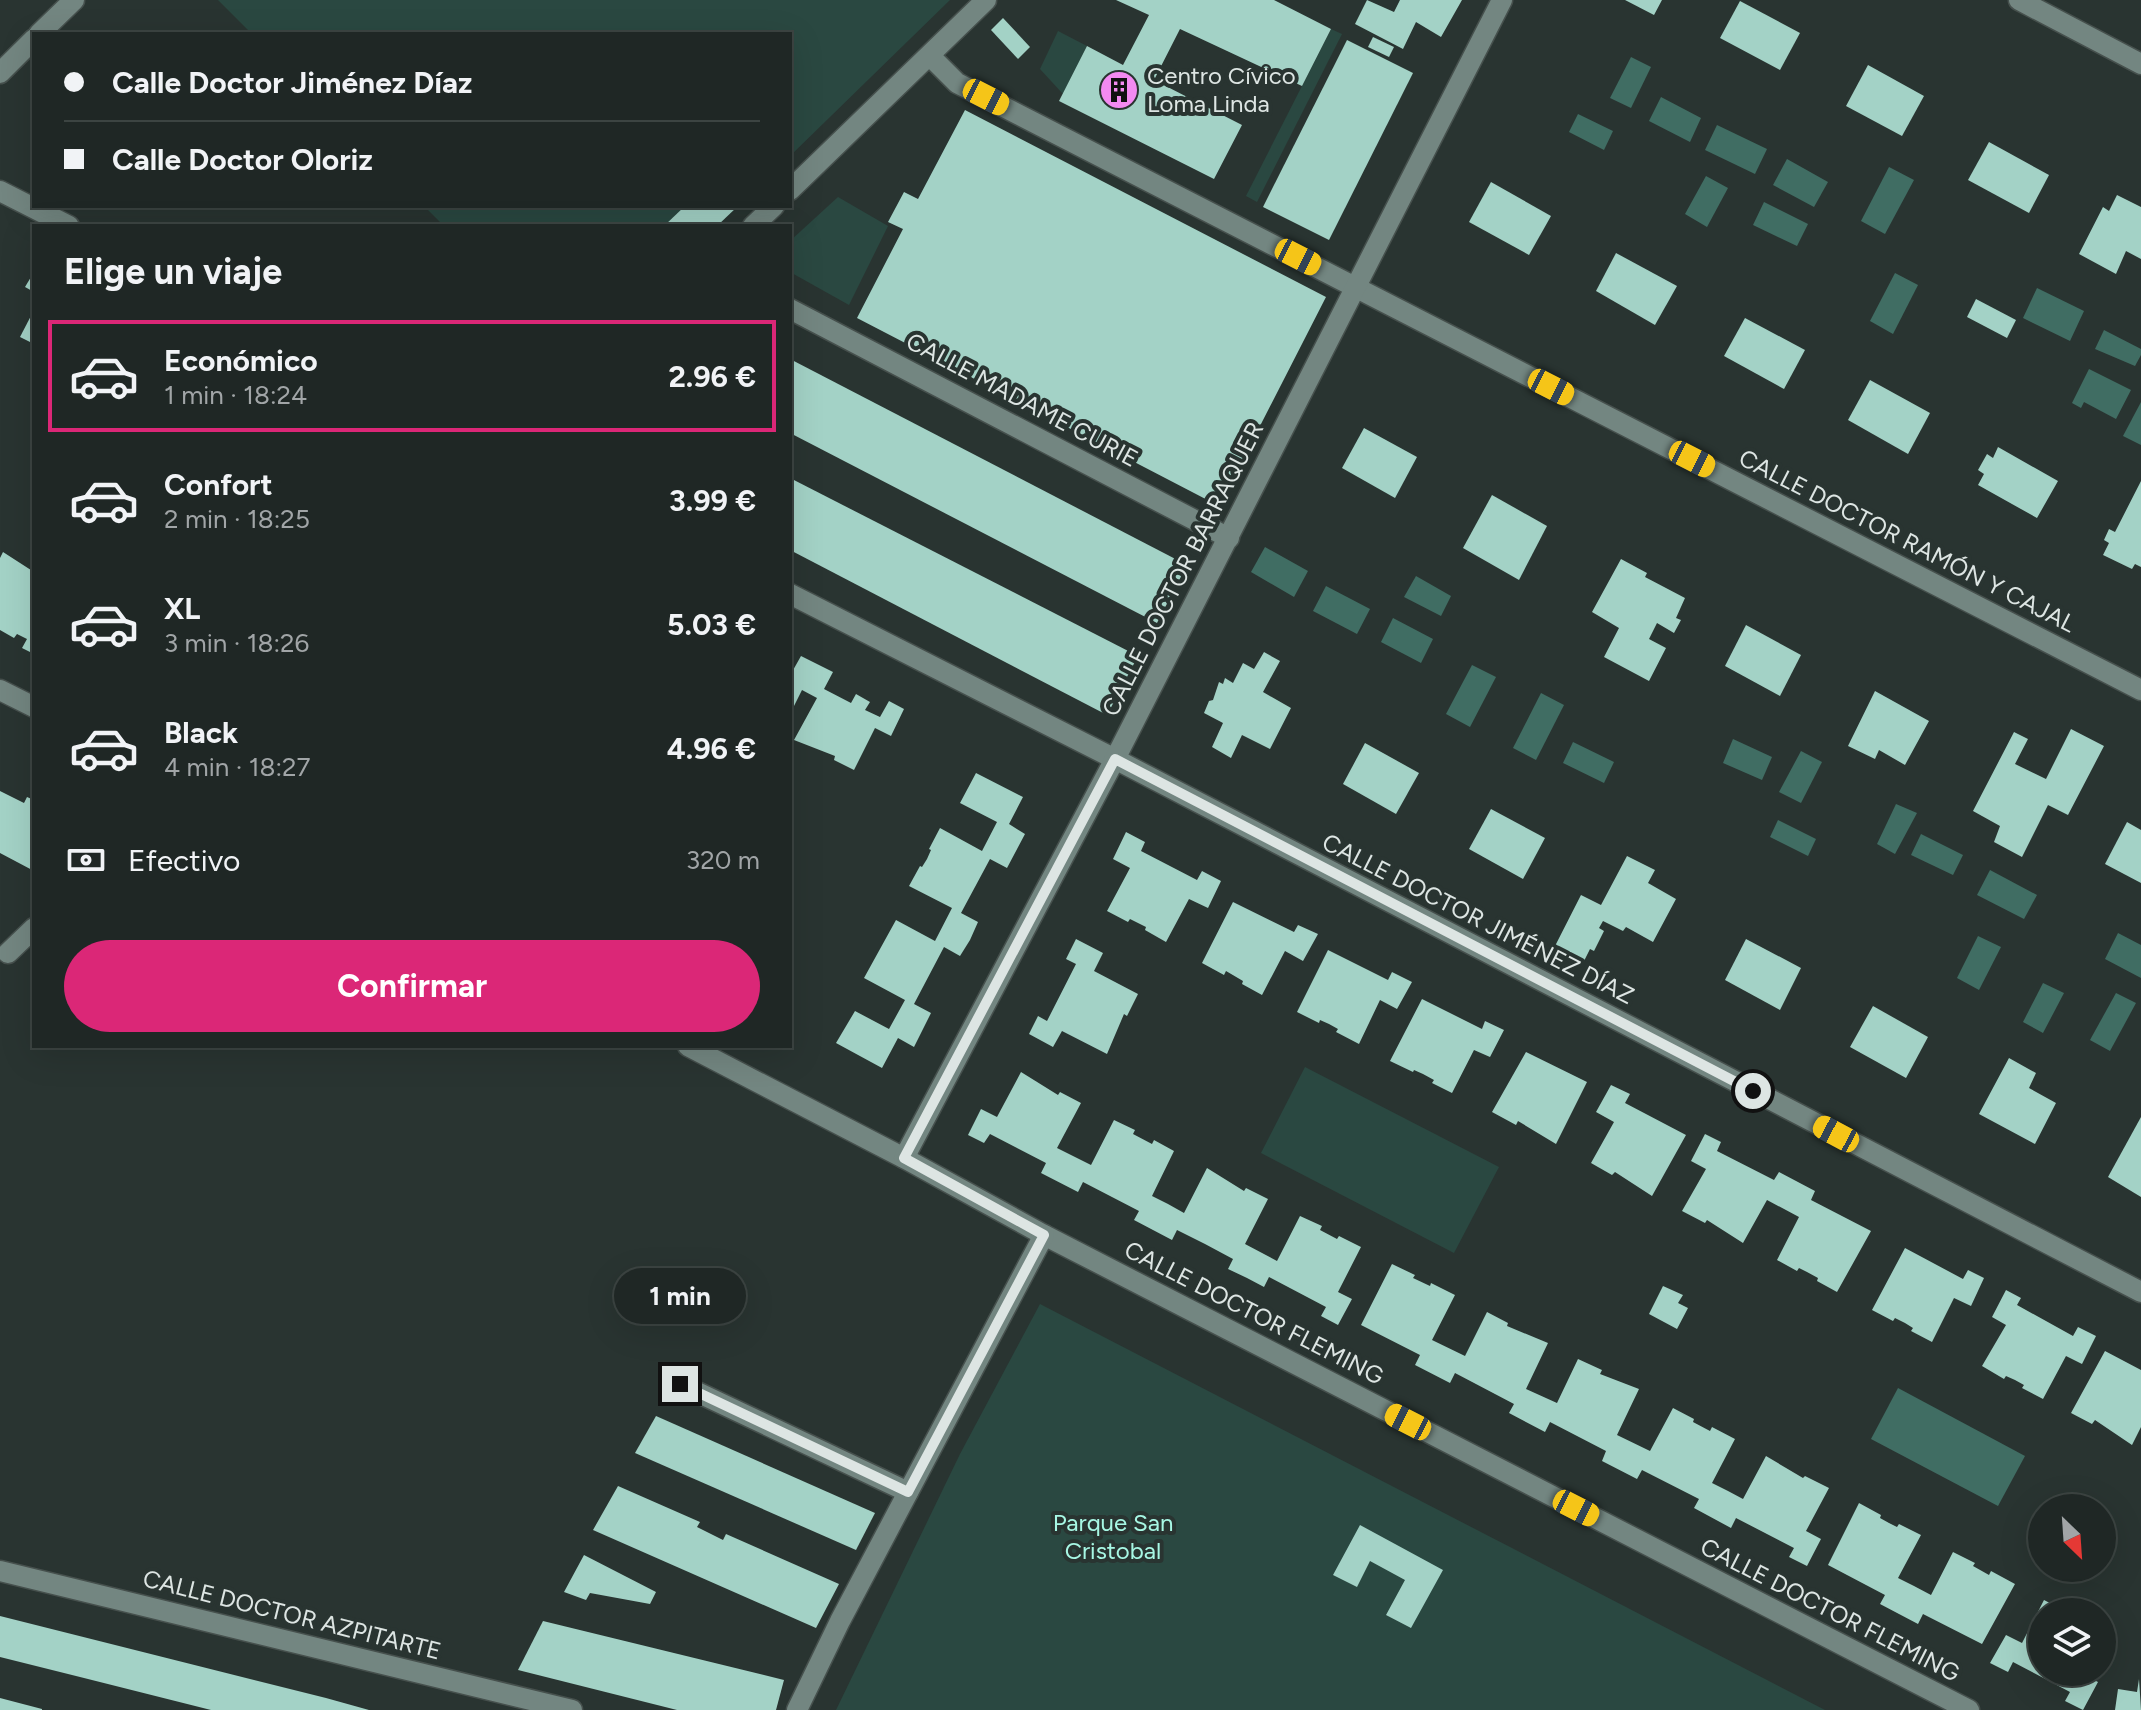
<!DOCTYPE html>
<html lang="es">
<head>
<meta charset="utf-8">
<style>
	body { margin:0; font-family:Figtree,sans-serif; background:#2c3332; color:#f1f3f6; height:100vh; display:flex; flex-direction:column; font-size:30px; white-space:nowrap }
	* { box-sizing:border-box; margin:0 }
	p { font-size:26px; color:#a1a5a7 }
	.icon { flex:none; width:44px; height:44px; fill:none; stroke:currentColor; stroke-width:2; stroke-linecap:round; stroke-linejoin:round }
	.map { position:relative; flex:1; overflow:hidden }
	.drawer { position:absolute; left:32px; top:224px; width:760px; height:824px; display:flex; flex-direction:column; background:#1f2725; border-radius:0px; box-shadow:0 8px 32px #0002,0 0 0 2px #3c4442 }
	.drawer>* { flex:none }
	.banner { position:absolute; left:32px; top:32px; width:760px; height:176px; border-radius:0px; box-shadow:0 8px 32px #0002,0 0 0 2px #3c4442; display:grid; align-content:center; height:176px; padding:0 32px; background:#1f2725 }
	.needle { width:52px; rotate:155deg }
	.buttons { position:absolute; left:2028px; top:1494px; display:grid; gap:16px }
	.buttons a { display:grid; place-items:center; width:88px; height:88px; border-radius:50%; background:#1f2725; box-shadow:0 8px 32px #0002,0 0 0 2px #3c4442; font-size:40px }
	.end { position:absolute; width:36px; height:36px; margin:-18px; border:10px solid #dde5e3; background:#111; box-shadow:0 0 0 4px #111 }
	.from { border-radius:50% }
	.bubble { position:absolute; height:56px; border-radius:28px; background:#1f2725; box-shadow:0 8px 32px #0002,0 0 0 2px #3c4442; font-size:26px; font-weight:700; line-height:56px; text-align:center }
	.car { position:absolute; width:24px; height:48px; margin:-24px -12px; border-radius:10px; box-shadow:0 0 6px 2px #0007; background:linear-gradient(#f5c518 24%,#345 0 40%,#f5c518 0 76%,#345 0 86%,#f5c518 0) }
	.banner b { display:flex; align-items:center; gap:28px; height:76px; font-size:30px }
	.banner b+b { border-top:2px solid #3c4442 }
	.banner i { width:20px; height:20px; background:#f1f3f6 }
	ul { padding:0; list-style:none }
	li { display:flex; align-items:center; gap:24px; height:112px; margin:0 16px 12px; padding:0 16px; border:4px solid transparent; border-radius:0px }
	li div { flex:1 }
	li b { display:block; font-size:30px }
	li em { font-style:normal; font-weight:700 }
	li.on { border-color:#db2777 }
	li>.icon { width:72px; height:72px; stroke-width:1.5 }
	h2 { padding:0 32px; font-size:36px; line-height:96px }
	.pay { display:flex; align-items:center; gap:20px; height:88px; padding:0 32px; font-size:30px }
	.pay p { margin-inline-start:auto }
	.cta { display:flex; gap:16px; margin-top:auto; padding:16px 32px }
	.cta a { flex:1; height:92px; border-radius:48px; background:#db2777; color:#fff; font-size:32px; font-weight:700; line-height:92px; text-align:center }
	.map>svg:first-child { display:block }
</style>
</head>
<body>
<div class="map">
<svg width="2141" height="1710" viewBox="0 0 2141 1710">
	<rect width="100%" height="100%" fill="#293431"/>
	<g fill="#2a4841">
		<polygon points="218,0 950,0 790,156 790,34 252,34"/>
		<polygon points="1331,29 1342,34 1257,202 1246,196"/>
		<polygon points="1058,31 1087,46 1063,94 1040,69"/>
		<polygon points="838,197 888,226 849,305 790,272 790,241"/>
		<polygon points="424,206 738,206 717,226 444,226"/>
		<polygon points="1305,1067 1499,1167 1454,1253 1261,1153"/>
		<polygon points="1040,1304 1825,1710 836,1710 960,1454"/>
	</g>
	<g fill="#406d63">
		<polygon points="1631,57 1651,67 1631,108 1610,98"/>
		<polygon points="1661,97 1701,118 1690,142 1649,121"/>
		<polygon points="1578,114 1613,131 1604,150 1569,132"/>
		<polygon points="1717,125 1767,149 1755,174 1705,150"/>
		<polygon points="1787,159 1828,182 1814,207 1773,185"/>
		<polygon points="1889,167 1914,180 1885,234 1861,221"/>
		<polygon points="1706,176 1728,188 1707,227 1685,214"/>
		<polygon points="1764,202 1808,224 1797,246 1753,225"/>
		<polygon points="1895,273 1918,285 1893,334 1870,321"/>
		<polygon points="2037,288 2084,311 2070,341 2023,318"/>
		<polygon points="2104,330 2141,349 2141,355 2135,366 2095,349"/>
		<polygon points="2089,369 2131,390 2116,419 2084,402 2081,408 2072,403"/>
		<polygon points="2141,402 2141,445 2123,436"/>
		<polygon points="1265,547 1308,571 1294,597 1251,572"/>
		<polygon points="1416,576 1451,596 1441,616 1404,597"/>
		<polygon points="1326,586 1370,609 1357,634 1313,611"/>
		<polygon points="1393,618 1433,639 1421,663 1381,642"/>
		<polygon points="1472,665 1496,677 1470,727 1446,714"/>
		<polygon points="1541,693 1564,705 1536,760 1513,748"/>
		<polygon points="1733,739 1772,757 1762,780 1723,763"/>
		<polygon points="1573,742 1614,762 1604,783 1563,763"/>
		<polygon points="1801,751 1822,762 1801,803 1779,792"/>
		<polygon points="1896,804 1917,813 1895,854 1877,844"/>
		<polygon points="1778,820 1816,839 1808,856 1770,837"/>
		<polygon points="1921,834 1963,855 1953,875 1911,855"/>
		<polygon points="1990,870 2037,895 2024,919 1977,895"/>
		<polygon points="2118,933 2141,945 2141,978 2105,959"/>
		<polygon points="1978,936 2001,947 1979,990 1957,978"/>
		<polygon points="2043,983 2064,993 2043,1033 2023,1022"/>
		<polygon points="2116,993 2136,1003 2110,1051 2090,1040"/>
		<polygon points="1898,1388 2025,1456 1998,1506 1871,1439"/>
	</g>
	<g fill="#a3d2c6">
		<polygon points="1116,0 1274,0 1331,29 1302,86 1180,29 1154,80 1242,125 1214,179 1059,101 1087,46 1123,65 1149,15"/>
		<polygon points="1367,0 1394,12 1400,0 1462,0 1441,37 1416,22 1403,49 1355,24"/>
		<polygon points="1625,0 1662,0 1654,15"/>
		<polygon points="1740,1 1800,33 1780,70 1720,38"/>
		<polygon points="1003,18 1030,47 1018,59 991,30"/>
		<polygon points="1373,37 1394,47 1389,57 1368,47"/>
		<polygon points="1347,40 1413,73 1329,240 1263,207"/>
		<polygon points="1868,65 1924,96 1902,136 1846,106"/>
		<polygon points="965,110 1326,297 1219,506 857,318 903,229 888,222 904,192 918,199"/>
		<polygon points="1989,142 2049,175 2029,213 1968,180"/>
		<polygon points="1491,182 1551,216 1529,255 1469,222"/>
		<polygon points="2117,195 2141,207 2141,259 2126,251 2116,274 2079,254 2103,207 2109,211"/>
		<polygon points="685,206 738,206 717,226 664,226"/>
		<polygon points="1616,253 1677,286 1655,325 1596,291"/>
		<polygon points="34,272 34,292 25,287"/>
		<polygon points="1976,299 2016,320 2007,338 1967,317"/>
		<polygon points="34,310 34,344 20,337"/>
		<polygon points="1745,318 1805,350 1784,389 1724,356"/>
		<polygon points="790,359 1187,565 1157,623 790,433"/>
		<polygon points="1870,380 1930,413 1908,454 1848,420"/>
		<polygon points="1364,428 1417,457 1395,498 1342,468"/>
		<polygon points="1998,447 2058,481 2037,518 1978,485 1984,474 1978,470 1987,454 1993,458"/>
		<polygon points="790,478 1138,656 1107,715 790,550"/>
		<polygon points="2141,481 2141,567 2135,564 2132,569 2103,555 2109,543 2104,540 2109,529 2115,532"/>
		<polygon points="1492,495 1547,526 1519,580 1463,548"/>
		<polygon points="3,552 34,572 34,654 22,648 27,639 17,634 14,638 0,630 0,558"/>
		<polygon points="1621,559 1647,573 1645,577 1685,598 1676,618 1681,620 1674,633 1657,623 1649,639 1666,648 1649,681 1604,657 1619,628 1592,612"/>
		<polygon points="1746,625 1801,655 1780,696 1725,666"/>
		<polygon points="1264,652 1280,661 1263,692 1291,708 1270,749 1242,735 1231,758 1212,747 1223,723 1204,713 1209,701 1213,700 1219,682 1223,684 1225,678 1233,683 1243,663 1254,669"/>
		<polygon points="801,656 833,672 824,689 851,703 856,694 870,702 865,710 880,717 889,701 904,709 891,736 875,728 854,770 834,760 835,756 794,740 817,698 802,690 790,714 790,671 792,672"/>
		<polygon points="1875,691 1929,721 1905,765 1879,750 1875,759 1848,746"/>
		<polygon points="2071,729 2104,746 2068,815 2048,805 2022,857 1994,842 2000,826 1973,811 2014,732 2028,739 2015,764 2046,779"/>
		<polygon points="1365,743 1419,773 1396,814 1343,784"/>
		<polygon points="976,773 1023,797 1009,824 1025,834 1007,868 990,859 961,913 978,922 970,940 960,956 944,947 914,1004 931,1013 914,1047 898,1038 882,1068 836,1043 855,1011 889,1029 905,1000 864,978 896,920 935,941 952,908 909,886 920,866 922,867 927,859 931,850 929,849 940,828 982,851 997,822 960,803"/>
		<polygon points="0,791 24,803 27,797 34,800 34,871 0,853"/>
		<polygon points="1491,809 1545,838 1523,879 1469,849"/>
		<polygon points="2127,822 2141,830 2141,883 2105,864"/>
		<polygon points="1126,832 1145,842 1141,851 1197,880 1202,871 1221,881 1208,908 1189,899 1166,942 1145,930 1146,927 1130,919 1128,922 1107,911 1130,868 1113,859"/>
		<polygon points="1627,856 1655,870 1648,883 1676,899 1653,942 1626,927 1623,931 1603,921 1599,928 1604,931 1594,951 1590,949 1583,963 1554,948 1581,895 1601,905"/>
		<polygon points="1233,902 1294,932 1298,925 1318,934 1303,961 1285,951 1262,995 1242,984 1243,981 1226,971 1224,975 1202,963"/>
		<polygon points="1076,939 1103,953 1094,971 1138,994 1127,1016 1124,1014 1107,1054 1062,1031 1053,1047 1029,1034 1038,1016 1047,1021 1076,964 1066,959"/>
		<polygon points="1746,939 1801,968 1780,1010 1725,980"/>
		<polygon points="1328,950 1388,980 1392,972 1412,982 1397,1009 1380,1000 1359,1044 1336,1032 1338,1029 1329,1024 1320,1020 1319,1023 1297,1012"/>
		<polygon points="1422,999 1482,1029 1485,1021 1504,1030 1490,1057 1474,1050 1452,1093 1432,1083 1434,1080 1423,1074 1414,1070 1413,1072 1390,1061"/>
		<polygon points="1873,1006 1928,1037 1906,1078 1850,1047"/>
		<polygon points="1526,1052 1587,1082 1556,1144 1518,1121 1516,1125 1492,1112"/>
		<polygon points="2009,1058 2036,1073 2029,1088 2056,1103 2035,1144 1979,1114"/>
		<polygon points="1021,1072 1058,1095 1060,1092 1081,1103 1057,1148 1091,1165 1114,1120 1135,1130 1133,1134 1152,1144 1154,1140 1174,1151 1152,1196 1168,1204 1184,1213 1207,1168 1244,1191 1246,1188 1268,1199 1245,1244 1277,1261 1300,1216 1322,1226 1320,1230 1337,1239 1339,1236 1361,1247 1338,1292 1352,1299 1338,1325 1321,1316 1326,1307 1269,1277 1264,1287 1247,1278 1228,1269 1233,1259 1205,1244 1177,1230 1172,1240 1134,1220 1139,1211 1083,1182 1078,1192 1041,1173 1046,1163 990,1134 984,1143 968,1135 981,1109 997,1117"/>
		<polygon points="1611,1085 1630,1094 1625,1103 1686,1135 1652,1196 1615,1172 1612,1175 1591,1163 1614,1122 1596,1112"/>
		<polygon points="2141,1117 2141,1197 2108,1177"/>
		<polygon points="1705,1134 1721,1142 1717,1151 1774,1180 1779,1172 1815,1191 1811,1200 1871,1231 1837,1292 1817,1281 1818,1278 1807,1272 1799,1268 1797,1271 1777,1260 1799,1217 1767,1200 1743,1243 1707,1220 1705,1223 1682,1211 1706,1169 1691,1161"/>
		<polygon points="1905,1248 1963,1279 1968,1270 1984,1278 1971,1306 1954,1298 1932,1342 1911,1331 1913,1328 1905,1323 1895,1318 1893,1321 1872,1310"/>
		<polygon points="1392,1264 1415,1275 1413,1278 1430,1286 1431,1283 1455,1295 1432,1340 1465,1356 1487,1312 1508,1323 1507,1326 1548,1343 1526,1389 1557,1403 1578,1359 1602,1370 1600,1374 1639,1389 1617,1435 1650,1451 1673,1408 1694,1419 1693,1422 1710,1431 1712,1427 1735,1439 1712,1483 1728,1491 1743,1499 1766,1456 1803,1478 1805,1476 1829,1488 1806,1531 1821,1539 1807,1566 1789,1557 1794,1548 1736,1518 1731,1528 1694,1508 1699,1499 1642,1470 1637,1479 1602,1461 1606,1451 1550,1422 1545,1432 1509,1413 1514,1404 1455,1373 1450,1383 1415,1365 1420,1355 1361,1325"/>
		<polygon points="1663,1286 1683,1295 1678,1303 1688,1308 1677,1329 1649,1314"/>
		<polygon points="2006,1290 2021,1298 2017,1305 2073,1336 2078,1327 2096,1336 2082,1364 2066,1356 2043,1399 2022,1388 2024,1385 2015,1380 2006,1376 2004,1379 1982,1366 2006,1325 1992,1317"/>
		<polygon points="2105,1351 2141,1370 2141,1427 2132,1445 2095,1420 2092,1424 2071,1413"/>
		<polygon points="656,1416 875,1513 856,1550 635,1453"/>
		<polygon points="618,1486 700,1522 697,1527 723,1540 726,1534 839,1584 816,1628 593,1530"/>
		<polygon points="1859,1503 1881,1515 1880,1518 1889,1523 1897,1527 1899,1524 1921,1535 1898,1578 1914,1586 1931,1595 1953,1552 1975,1563 1973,1566 1989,1575 1991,1571 2015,1584 1982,1644 1923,1614 1918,1624 1880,1604 1885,1595 1828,1565"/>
		<polygon points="1360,1525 1443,1570 1411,1628 1386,1615 1405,1580 1370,1561 1357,1587 1333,1575"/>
		<polygon points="584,1555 656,1592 650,1604 590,1593 586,1600 564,1592"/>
		<polygon points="2044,1600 2067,1612 2042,1612 2042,1672 2084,1672 2082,1674 2098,1682 2083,1710 2065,1701 2070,1692 2013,1662 2008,1672 1990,1663 2006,1635 2022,1643"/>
		<polygon points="0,1616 326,1698 369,1710 211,1710 84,1678 0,1657"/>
		<polygon points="543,1621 784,1680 776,1710 677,1710 518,1670"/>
		<polygon points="2139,1679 2141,1710 2115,1710 2118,1689 2137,1692"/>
		<polygon points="0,1698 42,1709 42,1710 0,1710"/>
	</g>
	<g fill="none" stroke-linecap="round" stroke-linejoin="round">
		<defs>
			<g id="minor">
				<polyline points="2019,0 2141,64"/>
				<polyline points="39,34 74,0"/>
				<polyline points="930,56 957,83 2141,690"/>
				<polyline points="0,73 34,39"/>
				<polyline points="790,190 986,0"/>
				<polyline points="0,191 69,226"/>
				<polyline points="753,226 774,206"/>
				<polyline points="790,309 1229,538"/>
				<polyline points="790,594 1115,759 2141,1292"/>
				<polyline points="0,690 34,707"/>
				<polyline points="8,953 34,928"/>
				<polyline points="688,1046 904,1158 1044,1235 1969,1710"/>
				<polyline points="904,1158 1115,759 1502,0"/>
				<polyline points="680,1384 908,1492"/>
				<polyline points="0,1571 572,1710"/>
				<polyline points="797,1710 840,1621 1044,1235"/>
			</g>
		</defs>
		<use href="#minor" stroke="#46504d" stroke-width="23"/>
		<use href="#minor" stroke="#738681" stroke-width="20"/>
	</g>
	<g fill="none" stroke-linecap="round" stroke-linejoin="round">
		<polyline stroke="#dde5e3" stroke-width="10" points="680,1384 908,1492 1044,1235 904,1158 1115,759 1753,1091"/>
	</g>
	<defs>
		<symbol id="building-disc" viewBox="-11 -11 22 22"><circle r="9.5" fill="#f38af1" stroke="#293431"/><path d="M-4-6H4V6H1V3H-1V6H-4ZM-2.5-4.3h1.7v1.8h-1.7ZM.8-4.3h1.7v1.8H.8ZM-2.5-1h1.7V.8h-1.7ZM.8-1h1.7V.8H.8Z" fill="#111"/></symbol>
	</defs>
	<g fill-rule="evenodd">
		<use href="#building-disc" x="1097" y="68" width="44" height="44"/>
	</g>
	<g text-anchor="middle" stroke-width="8" stroke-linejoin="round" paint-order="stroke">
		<g font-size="24" fill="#dde5e3" stroke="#293431" text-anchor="start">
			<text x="1147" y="84">Centro Cívico<tspan x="1147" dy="28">Loma Linda</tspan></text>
		</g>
		<g font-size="24" fill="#dde5e3" stroke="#293431">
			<text transform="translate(1022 400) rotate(28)" y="8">CALLE MADAME CURIE</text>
			<text transform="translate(1907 541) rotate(27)" y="8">CALLE DOCTOR RAMÓN Y CAJAL</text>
			<text transform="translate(1183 569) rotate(-63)" y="8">CALLE DOCTOR BARRAQUER</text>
			<text transform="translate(1478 919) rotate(27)" y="8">CALLE DOCTOR JIMÉNEZ DÍAZ</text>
			<text transform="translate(1254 1313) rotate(27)" y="8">CALLE DOCTOR FLEMING</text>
			<text transform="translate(1830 1610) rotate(27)" y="8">CALLE DOCTOR FLEMING</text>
			<text transform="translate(292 1615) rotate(14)" y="8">CALLE DOCTOR AZPITARTE</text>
		</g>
		<g font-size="24" fill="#a7f7e4" stroke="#293431">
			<text x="1113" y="1531">Parque San<tspan x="1113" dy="28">Cristobal</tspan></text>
		</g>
	</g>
</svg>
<div class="buttons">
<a><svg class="needle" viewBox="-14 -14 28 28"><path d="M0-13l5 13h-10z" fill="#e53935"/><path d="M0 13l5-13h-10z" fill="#a1a5a7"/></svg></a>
<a><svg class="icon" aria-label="layers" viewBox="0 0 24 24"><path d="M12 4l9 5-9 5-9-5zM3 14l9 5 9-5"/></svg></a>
</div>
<i class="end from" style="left:1753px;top:1091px"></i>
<i class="end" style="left:680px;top:1384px"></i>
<div class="bubble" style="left:614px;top:1268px;width:132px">1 min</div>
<i class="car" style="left:986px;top:97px;rotate:117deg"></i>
<i class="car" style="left:1298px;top:257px;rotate:117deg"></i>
<i class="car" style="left:1551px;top:387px;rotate:117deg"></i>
<i class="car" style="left:1692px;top:459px;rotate:117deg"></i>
<i class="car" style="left:1836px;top:1134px;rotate:298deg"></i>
<i class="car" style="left:1408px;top:1422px;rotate:297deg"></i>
<i class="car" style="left:1576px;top:1508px;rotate:117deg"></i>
<div class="banner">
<b><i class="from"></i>Calle Doctor Jiménez Díaz</b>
<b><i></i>Calle Doctor Oloriz</b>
</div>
<section class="drawer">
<h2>Elige un viaje</h2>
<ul>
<li class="on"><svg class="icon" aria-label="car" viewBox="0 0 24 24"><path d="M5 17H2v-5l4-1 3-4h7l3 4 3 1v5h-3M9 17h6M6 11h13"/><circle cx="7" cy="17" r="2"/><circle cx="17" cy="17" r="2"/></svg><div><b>Económico</b><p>1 min · 18:24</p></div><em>2.96 €</em></li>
<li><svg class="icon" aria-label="car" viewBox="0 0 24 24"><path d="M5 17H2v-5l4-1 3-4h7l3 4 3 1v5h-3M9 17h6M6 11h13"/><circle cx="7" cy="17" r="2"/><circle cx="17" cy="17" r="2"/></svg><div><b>Confort</b><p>2 min · 18:25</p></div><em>3.99 €</em></li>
<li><svg class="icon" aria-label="car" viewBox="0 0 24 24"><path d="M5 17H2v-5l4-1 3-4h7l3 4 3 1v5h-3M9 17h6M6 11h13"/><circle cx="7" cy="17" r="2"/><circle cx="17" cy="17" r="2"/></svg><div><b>XL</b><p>3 min · 18:26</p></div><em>5.03 €</em></li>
<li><svg class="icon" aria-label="car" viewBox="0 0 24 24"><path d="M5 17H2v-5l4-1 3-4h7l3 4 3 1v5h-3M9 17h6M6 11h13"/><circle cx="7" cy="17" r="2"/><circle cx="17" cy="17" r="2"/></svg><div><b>Black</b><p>4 min · 18:27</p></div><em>4.96 €</em></li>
</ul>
<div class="pay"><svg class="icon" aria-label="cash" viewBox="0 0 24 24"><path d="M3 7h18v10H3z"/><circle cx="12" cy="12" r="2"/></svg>Efectivo<p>320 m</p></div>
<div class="cta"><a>Confirmar</a></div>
</section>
</div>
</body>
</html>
